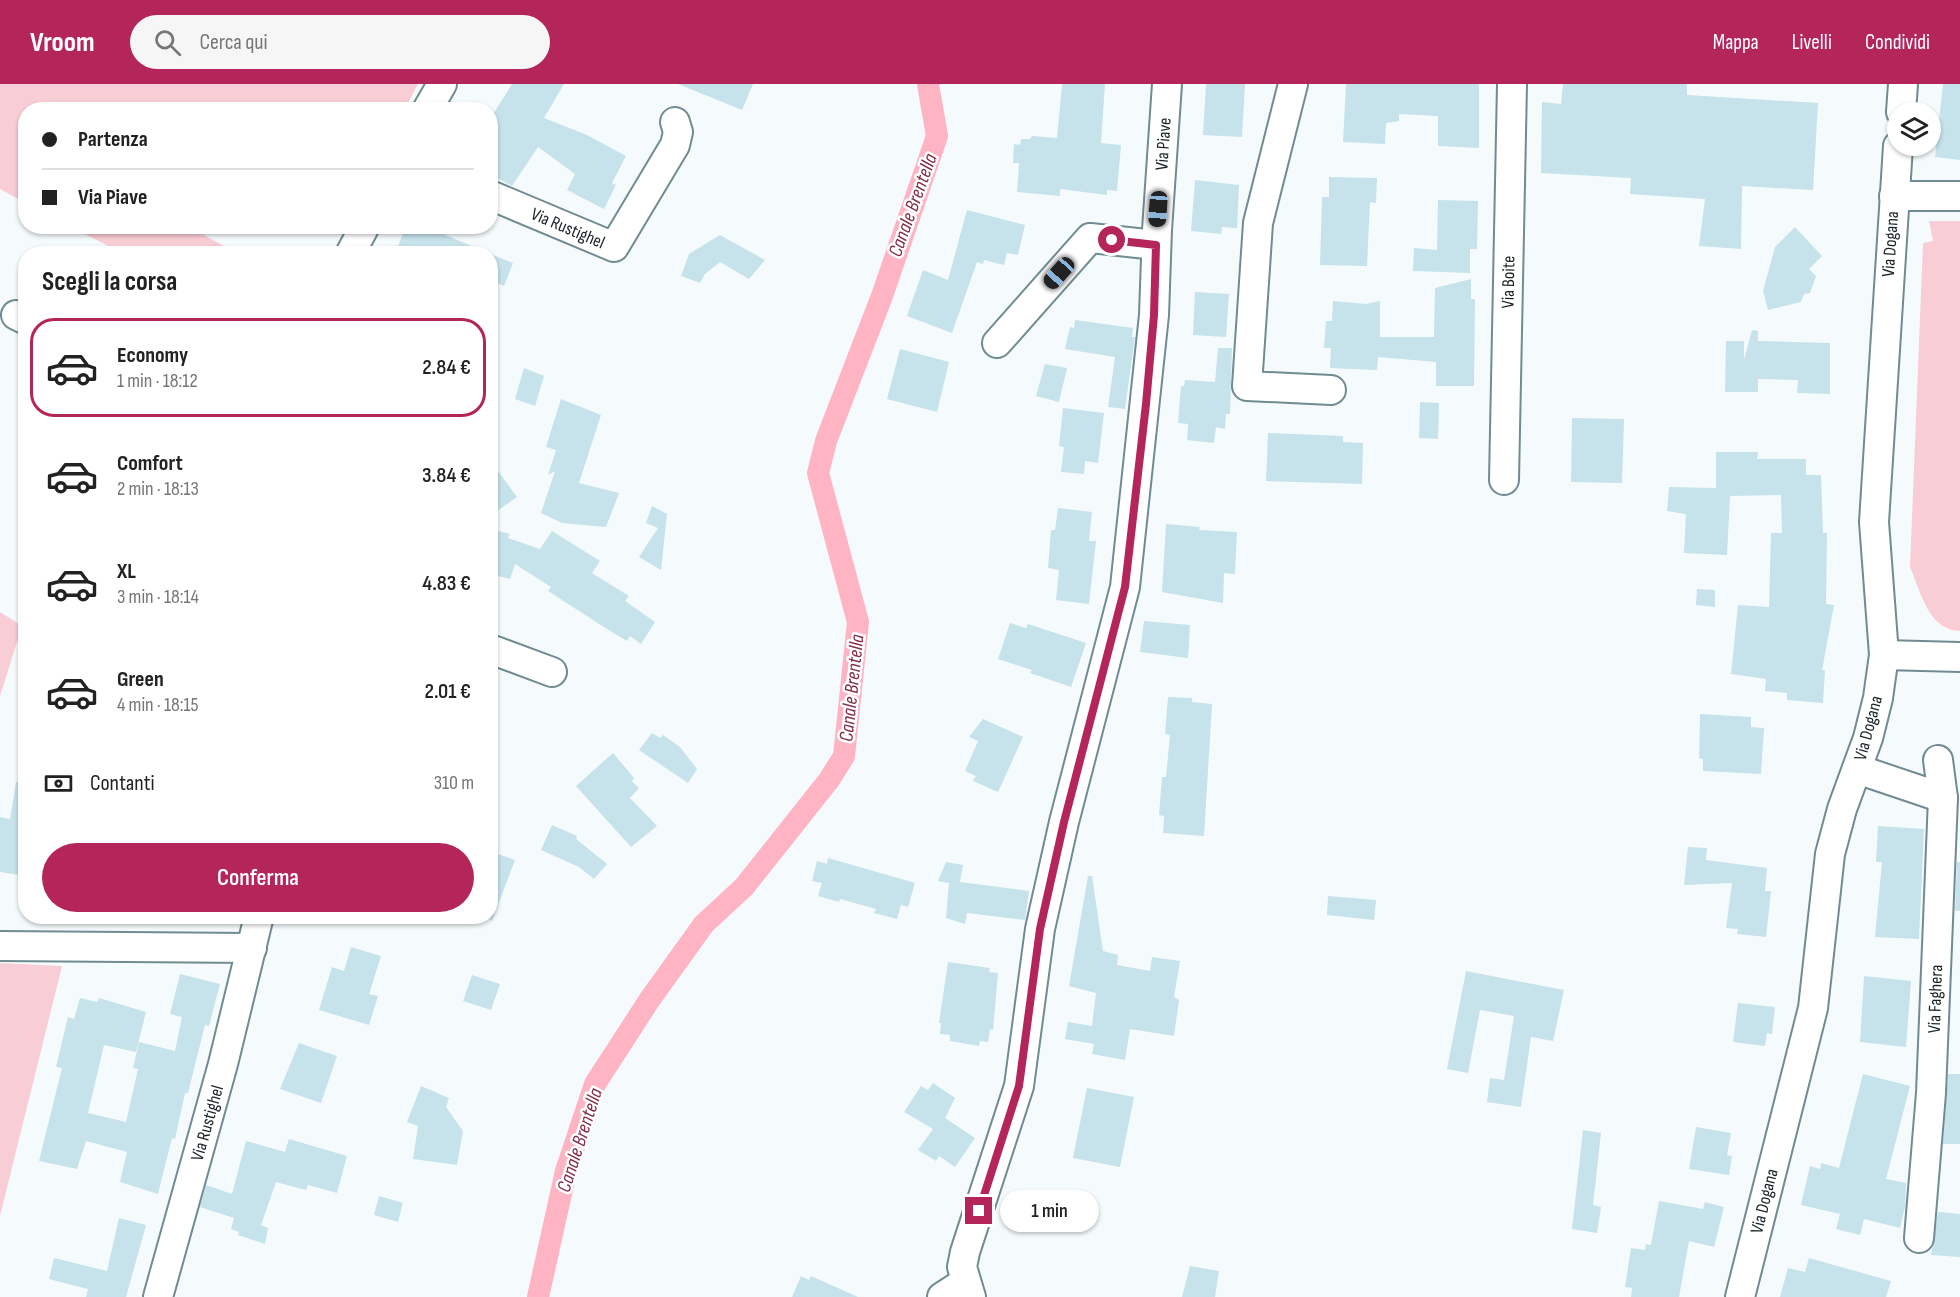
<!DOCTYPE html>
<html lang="it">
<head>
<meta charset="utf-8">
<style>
	body { margin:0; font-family:"Sofia Sans Condensed",sans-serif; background:#f6f6f6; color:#222; height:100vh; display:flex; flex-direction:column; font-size:22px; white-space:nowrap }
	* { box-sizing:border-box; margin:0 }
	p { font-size:20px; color:#767676 }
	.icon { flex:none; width:33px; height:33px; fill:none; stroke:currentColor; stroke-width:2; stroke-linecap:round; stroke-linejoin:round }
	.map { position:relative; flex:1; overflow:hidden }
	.side { position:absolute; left:18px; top:162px; width:480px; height:678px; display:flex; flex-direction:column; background:#fff; border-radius:24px; box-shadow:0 2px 4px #0004 }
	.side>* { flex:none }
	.banner { position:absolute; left:18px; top:18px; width:480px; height:132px; border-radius:24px; box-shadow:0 2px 4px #0004; display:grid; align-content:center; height:132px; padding:0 24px; background:#fff }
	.controls { position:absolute; left:1887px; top:18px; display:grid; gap:12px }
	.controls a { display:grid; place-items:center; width:54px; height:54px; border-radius:50%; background:#fff; box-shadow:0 2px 4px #0004; font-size:30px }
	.end { position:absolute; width:27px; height:27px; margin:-14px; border:8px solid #b42659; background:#fff; box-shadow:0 0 0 3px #fff }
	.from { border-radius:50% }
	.bubble { position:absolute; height:42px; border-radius:21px; background:#fff; box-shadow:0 2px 4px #0004; font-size:20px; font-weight:600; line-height:42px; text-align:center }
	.car { position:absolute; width:18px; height:36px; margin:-18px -9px; border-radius:8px; box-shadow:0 0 4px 2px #0007; background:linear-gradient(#222 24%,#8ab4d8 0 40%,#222 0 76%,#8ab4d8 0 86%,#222 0) }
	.banner b { display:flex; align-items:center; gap:21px; height:57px; font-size:22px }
	.banner b+b { border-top:2px solid #e0e0e0 }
	.banner i { width:15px; height:15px; background:#222 }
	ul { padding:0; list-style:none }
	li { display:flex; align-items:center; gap:18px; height:99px; margin:0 12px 9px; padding:0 12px; border:3px solid transparent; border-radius:24px }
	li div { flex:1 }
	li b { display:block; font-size:22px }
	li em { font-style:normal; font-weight:600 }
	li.active { border-color:#b42659 }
	li>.icon { width:54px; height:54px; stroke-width:1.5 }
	h2 { padding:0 24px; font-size:27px; line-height:72px }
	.pay { display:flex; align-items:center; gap:15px; height:66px; padding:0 24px; font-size:22px }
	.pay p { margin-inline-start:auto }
	.action { display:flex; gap:12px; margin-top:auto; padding:12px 24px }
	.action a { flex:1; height:69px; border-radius:36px; background:#b42659; color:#fff; font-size:24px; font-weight:600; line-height:69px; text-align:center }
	header { display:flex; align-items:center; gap:36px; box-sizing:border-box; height:84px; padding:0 30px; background:#b42659; color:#fff }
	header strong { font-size:28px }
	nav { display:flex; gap:33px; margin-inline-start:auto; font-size:21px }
	.search { width:420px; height:54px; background:#f6f6f6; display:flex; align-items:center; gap:15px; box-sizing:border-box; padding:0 21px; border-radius:33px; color:#767676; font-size:22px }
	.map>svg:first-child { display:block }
</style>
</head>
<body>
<header>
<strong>Vroom</strong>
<div class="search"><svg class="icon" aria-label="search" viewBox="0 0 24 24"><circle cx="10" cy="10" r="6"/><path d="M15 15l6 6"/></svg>Cerca qui</div>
<nav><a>Mappa</a><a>Livelli</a><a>Condividi</a></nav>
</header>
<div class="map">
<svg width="1960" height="1213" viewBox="0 0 1960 1213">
	<rect width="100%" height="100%" fill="#f5fbfc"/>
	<g fill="#f9cdd5">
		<polygon points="0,0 418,0 405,25 217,26 196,21 194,26 26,26 25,119 0,105"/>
		<path d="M1929 137H1960V547C1928 546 1921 508 1910 483L1923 159 1933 157Z"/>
		<polygon points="71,143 189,143 237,169 122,169"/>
		<polygon points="0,528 22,542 0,612"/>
		<polygon points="0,879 62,882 0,1132"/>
	</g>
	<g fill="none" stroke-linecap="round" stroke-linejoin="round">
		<polyline stroke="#ffb4c3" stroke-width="22" points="538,1213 566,1087 595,1000 650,915 704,840 744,803 829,696 844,672 858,538 818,389 826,357 882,212 937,52 928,0"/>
	</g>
	<g fill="#c6e2eb">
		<polygon points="512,0 564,0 544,34 587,51 626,72 612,99 616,101 604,125 567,106 575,90 538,63 512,102 490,90 490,35"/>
		<polygon points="678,0 753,0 742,26"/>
		<polygon points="1062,0 1105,0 1101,59 1121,61 1117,107 1107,106 1107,111 1060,105 1060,112 1017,108 1019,79 1013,79 1014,60 1020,61 1021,55 1030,55 1032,52 1057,54"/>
		<polygon points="1206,0 1245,0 1242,53 1203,51"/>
		<polygon points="1346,0 1479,0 1479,64 1438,62 1438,32 1399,30 1399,37 1386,39 1385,60 1343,58"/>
		<polygon points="1563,0 1687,0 1687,11 1818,19 1813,106 1742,102 1741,165 1699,162 1705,115 1630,110 1631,94 1541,89 1542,18 1561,20"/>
		<polygon points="1943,0 1960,0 1960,76 1935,73"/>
		<polygon points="1329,93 1377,94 1376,119 1370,118 1367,182 1320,181 1322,113 1329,113"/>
		<polygon points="1195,96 1239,101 1237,144 1222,143 1221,150 1191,147"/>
		<polygon points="1438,116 1478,117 1477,165 1470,165 1470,189 1413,187 1414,164 1437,166"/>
		<polygon points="967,126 1025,141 1018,171 1007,169 1004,181 984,176 983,180 977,178 952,249 907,232 923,186 948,196"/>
		<polygon points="406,142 444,142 441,149 490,170 395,170"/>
		<polygon points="1795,143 1822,172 1809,185 1816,192 1810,209 1804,210 1801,218 1768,226 1763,207 1775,163"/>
		<polygon points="720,151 765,176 749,195 720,178 705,190 700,199 681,192 689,170"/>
		<polygon points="490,170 513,179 504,202 490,196"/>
		<polygon points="1471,195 1471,215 1475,215 1474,302 1436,302 1436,278 1378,273 1377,286 1330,284 1331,264 1324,264 1326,237 1332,237 1333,217 1366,220 1380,217 1380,253 1434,253 1435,204"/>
		<polygon points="1195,208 1229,210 1226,253 1193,251"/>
		<polygon points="1075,236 1133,244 1132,253 1135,253 1125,325 1108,323 1115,273 1065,265 1070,243 1074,244"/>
		<polygon points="1752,246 1758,247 1758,257 1830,259 1830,310 1797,309 1798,296 1758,295 1758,308 1725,308 1726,257 1744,257 1744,276"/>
		<polygon points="1218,264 1232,264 1230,330 1226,330 1225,345 1216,343 1214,359 1187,356 1188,340 1178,339 1181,302 1184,302 1185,296 1215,298"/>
		<polygon points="900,265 949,278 937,328 887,315"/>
		<polygon points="1045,280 1067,284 1059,318 1036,312"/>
		<polygon points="524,284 544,292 535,322 515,315"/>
		<polygon points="561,315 601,331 579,399 619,409 606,443 562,439 541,429 555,387 548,391 556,366 546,363"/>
		<polygon points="1420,318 1439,319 1438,355 1419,354"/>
		<polygon points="1063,324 1104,329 1098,379 1085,377 1084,390 1061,388 1064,363 1059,362"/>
		<polygon points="1572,334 1624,335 1622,399 1571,398"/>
		<polygon points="1268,349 1343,352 1343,358 1363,359 1362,400 1266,397"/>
		<polygon points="1716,368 1758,368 1757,375 1806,375 1806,391 1821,391 1823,449 1827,449 1826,520 1834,521 1822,586 1825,586 1823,619 1787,616 1787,609 1765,607 1766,595 1731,590 1738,521 1769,523 1771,449 1782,449 1781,411 1730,412 1727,471 1684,469 1686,430 1667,427 1669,403 1716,404"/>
		<polygon points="490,376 517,413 490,432"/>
		<polygon points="652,422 667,430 661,486 639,473 658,444 646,439"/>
		<polygon points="1058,424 1092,428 1089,457 1096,457 1089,520 1056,516 1059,486 1048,484 1051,446 1055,446"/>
		<polygon points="1166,440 1200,443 1199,446 1237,448 1235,490 1224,489 1223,519 1162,508"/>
		<polygon points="490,445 510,450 508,454 540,465 552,447 600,477 592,489 629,512 625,517 655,538 641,560 630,552 627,557 607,545 548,507 551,503 515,480 510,495 498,492 496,500 490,499"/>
		<polygon points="1697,505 1715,506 1715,523 1696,521"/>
		<polygon points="1144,537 1190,541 1188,574 1140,568"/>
		<polygon points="1010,539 1026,544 1028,540 1086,559 1071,603 1030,589 1032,586 998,575"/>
		<polygon points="1168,613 1192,614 1192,618 1212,620 1204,752 1163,749 1164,732 1159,731 1162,693 1166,693 1170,651 1165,650"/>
		<polygon points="1700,630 1751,633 1751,643 1764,644 1761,690 1703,687 1703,675 1699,674"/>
		<polygon points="983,635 1023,653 998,708 973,697 976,692 965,687 978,657 969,653"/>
		<polygon points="652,649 660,654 663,651 680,663 697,685 688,699 639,666"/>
		<polygon points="613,669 634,694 632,697 639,704 630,714 657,742 631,763 576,702"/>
		<polygon points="16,698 26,698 26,792 0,788 0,733 10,735"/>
		<polygon points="552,741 577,752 576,755 607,780 594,795 579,783 541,766"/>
		<polygon points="1878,742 1924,745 1919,855 1875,853 1882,778 1876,778"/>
		<polygon points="1688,763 1707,764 1706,776 1767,784 1765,807 1771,807 1766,853 1737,850 1738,845 1726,844 1732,799 1684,801"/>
		<polygon points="490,767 515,776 492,837 490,836"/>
		<polygon points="828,774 915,799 908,823 901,821 897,835 874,829 876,825 840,815 839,818 818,812 822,799 812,797 817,777 827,780"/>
		<polygon points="946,778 963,781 960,798 1029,807 1025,836 967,829 965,840 946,834 949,799 938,797"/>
		<polygon points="1957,778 1960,778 1960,827 1955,827"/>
		<polygon points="1088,792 1092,792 1103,867 1118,871 1117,881 1150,887 1152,873 1180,877 1174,913 1179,916 1174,952 1130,945 1125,976 1092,970 1094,960 1065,955 1068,938 1092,942 1096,909 1069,902"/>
		<polygon points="1328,812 1376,816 1374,836 1327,831"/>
		<polygon points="351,863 381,872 369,910 378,912 369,941 319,926 332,883 344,887"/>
		<polygon points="948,878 990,884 989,888 998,889 993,946 990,945 988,958 980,957 979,962 950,957 950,951 940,950 941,939 939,939"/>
		<polygon points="1466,887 1564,906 1553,957 1531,953 1521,1023 1487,1018 1490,994 1504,996 1514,932 1480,926 1468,989 1447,985"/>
		<polygon points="180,890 220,900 209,942 205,941 188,1009 185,1009 175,1055 172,1054 158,1110 120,1098 127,1068 86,1057 77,1085 39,1077 62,984 56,983 68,933 74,935 80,914 97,918 99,914 146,928 136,968 104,961 88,1029 126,1038 138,985 133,984 139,958 175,967 182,933 170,930"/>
		<polygon points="472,891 500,900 491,926 463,917"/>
		<polygon points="1864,892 1911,897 1906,963 1860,958"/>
		<polygon points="1738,919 1775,923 1772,950 1767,949 1765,962 1733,958"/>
		<polygon points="299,959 337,972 321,1019 280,1005"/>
		<polygon points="1863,990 1910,1002 1886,1095 1906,1099 1905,1123 1900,1144 1864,1135 1860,1151 1836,1145 1840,1130 1801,1121 1810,1082 1820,1085 1821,1079 1839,1084"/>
		<polygon points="1948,990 1960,990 1960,1060 1943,1060"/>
		<polygon points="933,999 955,1014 945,1034 975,1054 955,1083 939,1072 936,1077 918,1066 933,1045 904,1028 921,1002 928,1006"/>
		<polygon points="421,1002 449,1014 446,1023 463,1047 457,1081 413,1075 418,1042 407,1038"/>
		<polygon points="1087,1004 1134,1013 1120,1083 1073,1074"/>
		<polygon points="1696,1043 1731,1049 1727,1071 1732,1072 1729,1091 1689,1085"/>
		<polygon points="1583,1046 1601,1049 1593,1121 1601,1123 1597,1149 1572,1145"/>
		<polygon points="289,1055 347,1072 337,1109 308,1101 306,1106 276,1098 261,1141 268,1144 265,1160 238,1151 239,1148 231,1145 234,1134 200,1123 206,1101 232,1110 246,1057 285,1068"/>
		<polygon points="379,1112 403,1119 398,1138 374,1131"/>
		<polygon points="1659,1117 1703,1125 1705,1118 1724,1123 1714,1163 1689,1157 1679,1213 1631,1213 1632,1204 1625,1203 1631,1164 1645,1166 1646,1160 1651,1161"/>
		<polygon points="1938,1128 1960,1130 1960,1173 1931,1171"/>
		<polygon points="119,1134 146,1141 126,1213 86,1213 88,1205 49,1195 54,1174 107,1187"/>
		<polygon points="1809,1174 1891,1197 1886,1213 1780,1213 1788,1184 1805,1188"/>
		<polygon points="1190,1182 1219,1187 1215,1213 1182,1213"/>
		<polygon points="801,1192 809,1196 811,1192 858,1213 792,1213"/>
	</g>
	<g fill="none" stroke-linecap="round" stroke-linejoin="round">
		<defs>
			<g id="minor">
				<polyline points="1293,0 1258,139 1247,302 1331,306"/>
				<polyline points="427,26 442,0"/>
				<polyline points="1901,28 1903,0"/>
				<polyline points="490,111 614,163 675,61 678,48 675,38"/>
				<polyline points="1894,112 1960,112"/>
				<polyline points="350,170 365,142"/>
				<polyline points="16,231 26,236"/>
				<polyline points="997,259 1090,154 1156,161"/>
				<polyline points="1504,396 1512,0"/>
				<polyline points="490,565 552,588"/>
				<polyline points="1884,571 1960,573"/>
				<polyline points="1857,685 1943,714"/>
				<polyline points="0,862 252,864"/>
				<polyline points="1919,1154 1931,1009 1943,714 1938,676"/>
				<polyline points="158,1213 223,980 259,832"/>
				<polyline points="942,1213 965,1198"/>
				<polyline points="971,1213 962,1183 965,1168 1019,1002 1040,845 1064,738 1125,503 1154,231 1157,146 1167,0"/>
				<polyline points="1740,1213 1813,924 1830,770 1842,725 1868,654 1878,614 1884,571 1874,438 1898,62"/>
			</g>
		</defs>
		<use href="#minor" stroke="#708b92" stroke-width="32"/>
		<use href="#minor" stroke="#fff" stroke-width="28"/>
	</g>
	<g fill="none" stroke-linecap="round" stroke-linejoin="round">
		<polyline stroke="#b42659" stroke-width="8" points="979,1127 1019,1002 1040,845 1064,738 1125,503 1146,320 1154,231 1156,161 1112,156"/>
	</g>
	<g text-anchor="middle" stroke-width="5" stroke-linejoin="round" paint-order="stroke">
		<g font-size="18" fill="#182225" stroke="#fff">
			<text transform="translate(1163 60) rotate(-86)" y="6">Via Piave</text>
			<text transform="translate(568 144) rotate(23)" y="6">Via Rustighel</text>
			<text transform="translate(1890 160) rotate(-86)" y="6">Via Dogana</text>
			<text transform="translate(1508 198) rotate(-89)" y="6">Via Boite</text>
			<text transform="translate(1868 644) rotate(-75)" y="6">Via Dogana</text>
			<text transform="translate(1935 915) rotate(-88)" y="6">Via Faghera</text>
			<text transform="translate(207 1039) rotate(-74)" y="6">Via Rustighel</text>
			<text transform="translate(1764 1117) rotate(-76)" y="6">Via Dogana</text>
		</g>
		<g font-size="20" font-style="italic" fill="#832d47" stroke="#fff">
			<text transform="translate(912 121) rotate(-70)" y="7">Canale Brentella</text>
			<text transform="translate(851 604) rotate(-84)" y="7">Canale Brentella</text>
			<text transform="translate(579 1056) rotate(-72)" y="7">Canale Brentella</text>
		</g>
	</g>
</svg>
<div class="controls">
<a><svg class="icon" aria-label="layers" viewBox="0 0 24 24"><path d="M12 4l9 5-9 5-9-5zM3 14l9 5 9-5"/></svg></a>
</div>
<i class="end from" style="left:1112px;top:156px"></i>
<i class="end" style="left:979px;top:1127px"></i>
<div class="bubble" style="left:1000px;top:1106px;width:99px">1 min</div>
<i class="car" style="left:1158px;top:125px;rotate:184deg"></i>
<i class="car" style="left:1059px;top:189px;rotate:222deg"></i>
<div class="banner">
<b><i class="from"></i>Partenza</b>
<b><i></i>Via Piave</b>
</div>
<section class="side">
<h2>Scegli la corsa</h2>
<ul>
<li class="active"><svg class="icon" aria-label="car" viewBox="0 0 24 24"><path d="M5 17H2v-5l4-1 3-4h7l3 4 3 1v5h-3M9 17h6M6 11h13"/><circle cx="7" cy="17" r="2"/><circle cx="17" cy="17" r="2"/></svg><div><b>Economy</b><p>1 min · 18:12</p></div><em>2.84 €</em></li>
<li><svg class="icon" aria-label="car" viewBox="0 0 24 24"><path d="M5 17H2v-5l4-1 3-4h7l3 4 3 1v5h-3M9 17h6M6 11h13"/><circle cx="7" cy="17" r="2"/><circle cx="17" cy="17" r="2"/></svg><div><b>Comfort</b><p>2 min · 18:13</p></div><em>3.84 €</em></li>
<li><svg class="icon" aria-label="car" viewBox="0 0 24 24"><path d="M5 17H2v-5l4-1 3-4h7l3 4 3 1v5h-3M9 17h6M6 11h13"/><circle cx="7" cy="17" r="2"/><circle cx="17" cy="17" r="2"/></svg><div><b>XL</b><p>3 min · 18:14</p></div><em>4.83 €</em></li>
<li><svg class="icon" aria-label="car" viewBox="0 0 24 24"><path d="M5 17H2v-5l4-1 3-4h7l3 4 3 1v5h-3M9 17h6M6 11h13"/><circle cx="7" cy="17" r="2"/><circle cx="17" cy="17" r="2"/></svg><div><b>Green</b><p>4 min · 18:15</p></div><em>2.01 €</em></li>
</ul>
<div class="pay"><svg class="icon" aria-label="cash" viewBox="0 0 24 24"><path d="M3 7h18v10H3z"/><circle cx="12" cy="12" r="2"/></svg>Contanti<p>310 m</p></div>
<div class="action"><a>Conferma</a></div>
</section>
</div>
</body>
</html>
